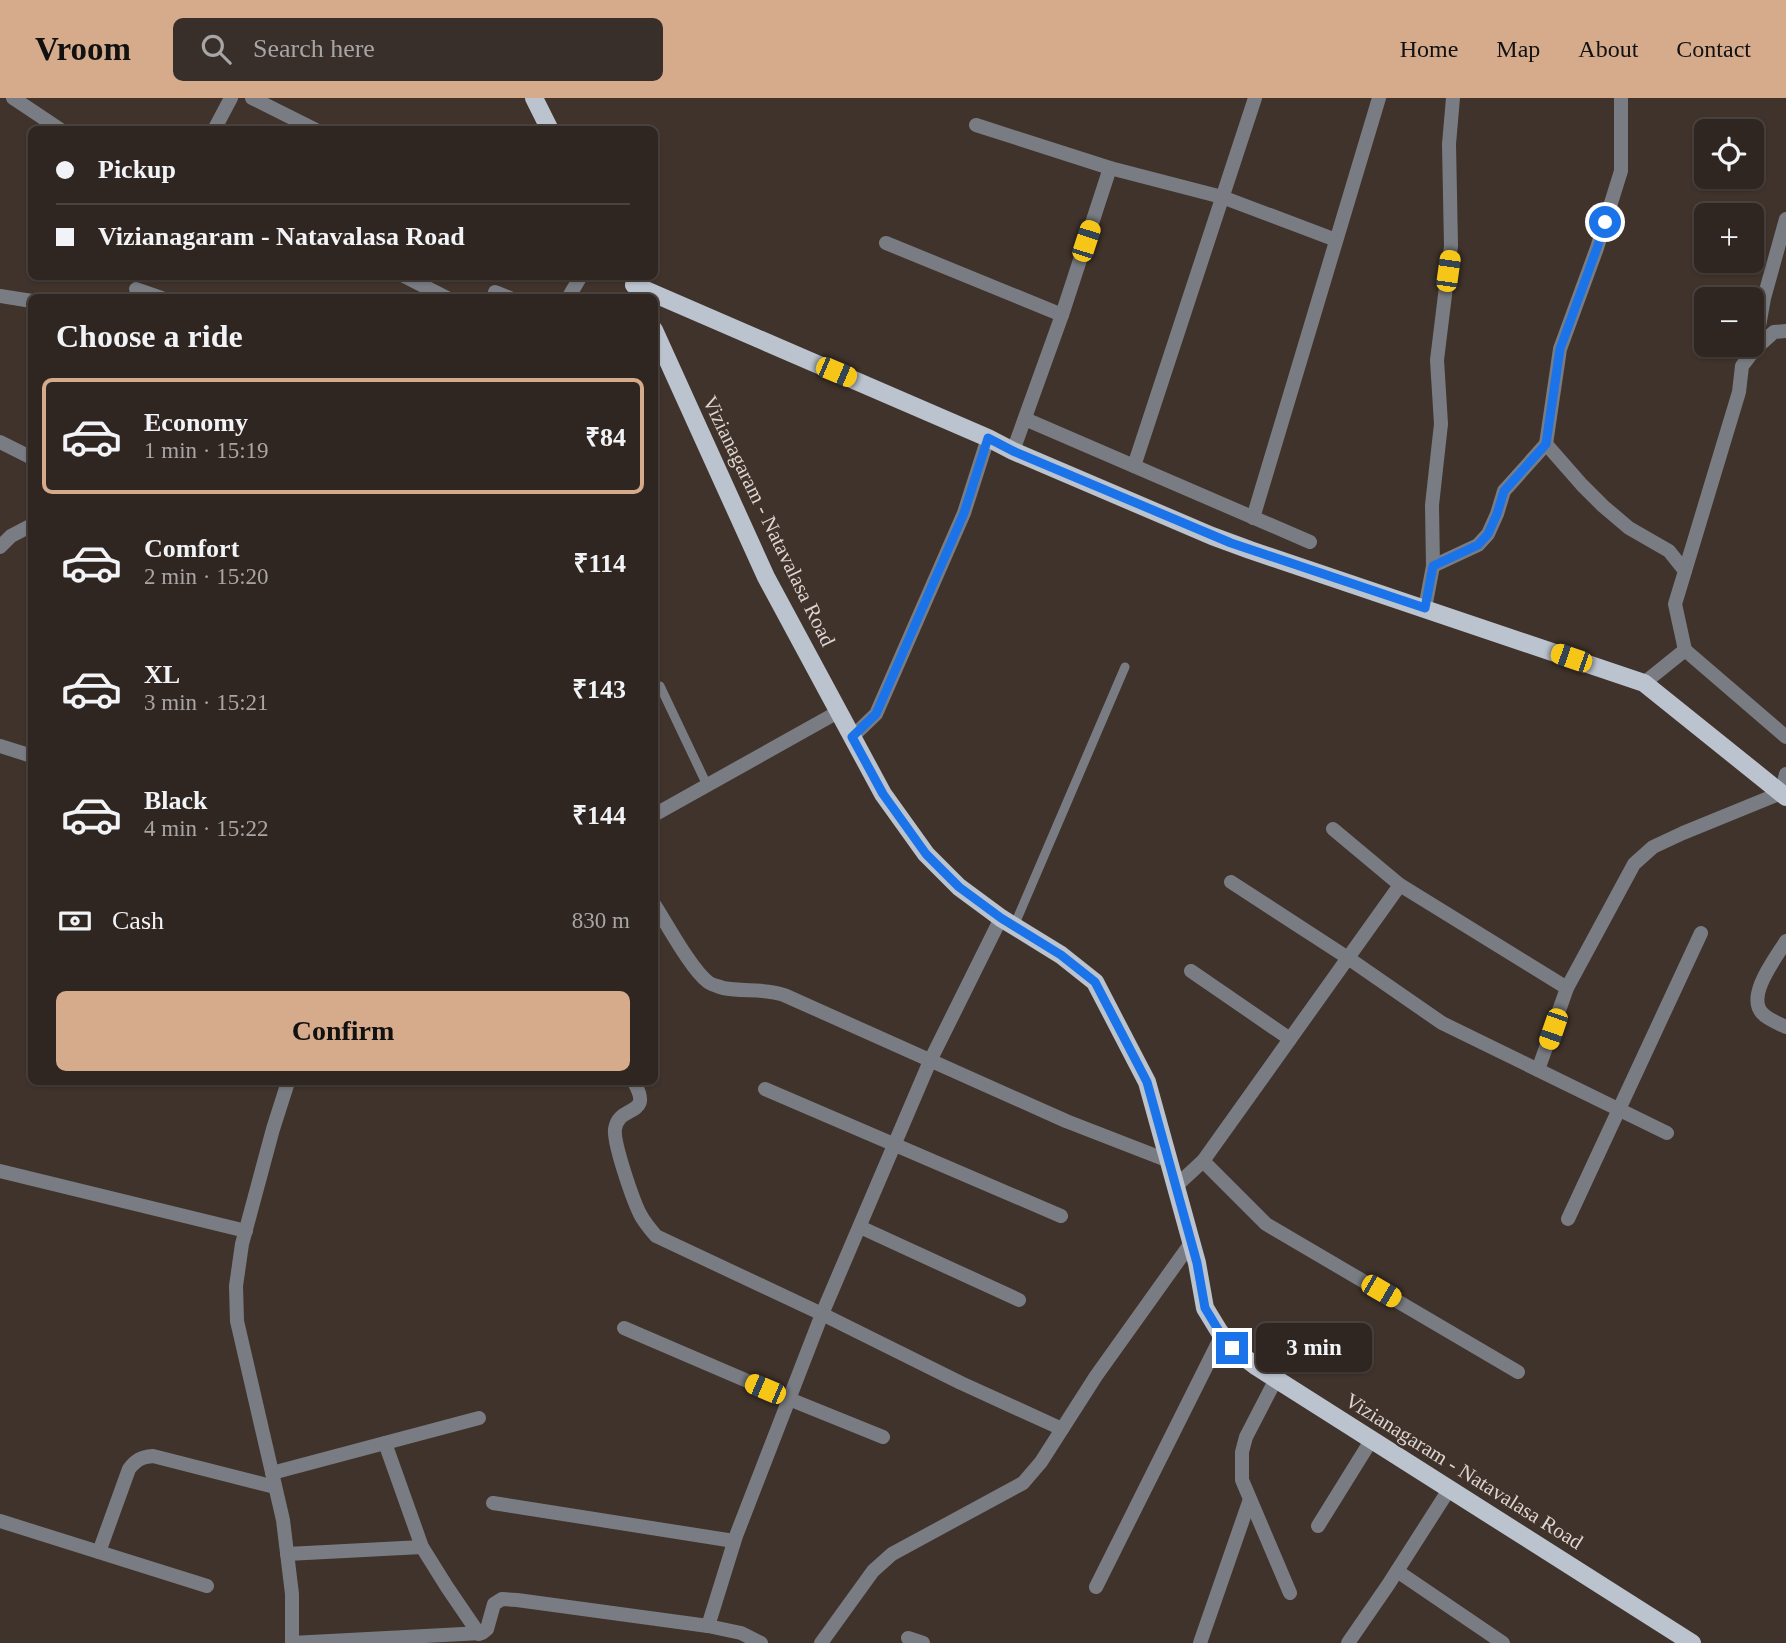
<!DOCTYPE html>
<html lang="en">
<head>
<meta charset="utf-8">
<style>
	body { margin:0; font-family:Georgia,serif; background:#382e2a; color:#f1f3f6; height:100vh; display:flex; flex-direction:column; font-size:26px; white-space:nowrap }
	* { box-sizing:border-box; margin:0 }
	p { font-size:23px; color:#a8a5a5 }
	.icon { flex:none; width:38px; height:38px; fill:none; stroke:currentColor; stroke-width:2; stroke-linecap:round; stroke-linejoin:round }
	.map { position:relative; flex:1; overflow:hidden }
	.sheet { position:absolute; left:28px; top:196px; width:630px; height:791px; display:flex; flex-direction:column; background:#302621; border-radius:10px; box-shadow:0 2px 5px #0004,0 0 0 2px #4b433f }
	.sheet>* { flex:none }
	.hud { position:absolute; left:28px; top:28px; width:630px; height:154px; border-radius:10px; box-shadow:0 2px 5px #0004,0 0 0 2px #4b433f; display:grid; align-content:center; height:154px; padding:0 28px; background:#302621 }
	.tools { position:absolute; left:1694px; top:21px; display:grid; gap:14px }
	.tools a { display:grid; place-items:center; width:70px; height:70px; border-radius:10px; background:#302621; box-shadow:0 2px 5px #0004,0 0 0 2px #4b433f; font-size:35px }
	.end { position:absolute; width:32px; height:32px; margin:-16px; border:9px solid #1a73e8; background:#fff; box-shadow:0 0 0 4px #fff }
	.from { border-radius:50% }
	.bubble { position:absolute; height:49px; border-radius:10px; background:#302621; box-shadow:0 2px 5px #0004,0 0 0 2px #4b433f; font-size:23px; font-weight:700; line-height:49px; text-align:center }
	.car { position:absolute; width:21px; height:42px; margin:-21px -10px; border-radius:9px; box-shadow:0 0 5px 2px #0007; background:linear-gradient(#f5c518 24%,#345 0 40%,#f5c518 0 76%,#345 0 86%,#f5c518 0) }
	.hud b { display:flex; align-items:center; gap:24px; height:66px; font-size:26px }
	.hud b+b { border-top:2px solid #4b433f }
	.hud i { width:18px; height:18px; background:#f1f3f6 }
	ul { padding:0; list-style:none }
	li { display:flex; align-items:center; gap:21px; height:116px; margin:0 14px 10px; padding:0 14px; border:4px solid transparent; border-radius:10px }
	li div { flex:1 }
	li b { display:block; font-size:26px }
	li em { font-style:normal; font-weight:700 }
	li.active { border-color:#d6ab8b }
	li>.icon { width:63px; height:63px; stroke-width:1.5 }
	h2 { padding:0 28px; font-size:32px; line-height:84px }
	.pay { display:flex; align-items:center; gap:18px; height:77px; padding:0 28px; font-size:26px }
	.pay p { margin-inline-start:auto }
	.button { display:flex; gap:14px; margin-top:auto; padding:14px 28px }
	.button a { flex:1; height:80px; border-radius:10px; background:#d6ab8b; color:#111; font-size:28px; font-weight:700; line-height:80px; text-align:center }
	header { display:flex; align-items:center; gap:42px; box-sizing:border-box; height:98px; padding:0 35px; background:#d6ab8b; color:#111 }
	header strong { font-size:33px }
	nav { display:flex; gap:38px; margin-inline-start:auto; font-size:24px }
	.search { width:490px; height:63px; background:#382e2a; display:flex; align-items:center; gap:18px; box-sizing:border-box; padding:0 24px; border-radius:10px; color:#a8a5a5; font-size:26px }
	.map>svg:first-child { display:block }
</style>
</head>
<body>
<header>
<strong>Vroom</strong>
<div class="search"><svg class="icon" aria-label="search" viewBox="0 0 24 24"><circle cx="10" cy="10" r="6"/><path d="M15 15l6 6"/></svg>Search here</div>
<nav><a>Home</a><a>Map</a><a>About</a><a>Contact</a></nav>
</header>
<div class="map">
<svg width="1786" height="1545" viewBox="0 0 1786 1545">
	<rect width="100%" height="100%" fill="#40332c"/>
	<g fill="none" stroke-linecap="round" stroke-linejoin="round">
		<g stroke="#797d83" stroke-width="9">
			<polyline points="660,588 707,687"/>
			<polyline points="1014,828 1125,569"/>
		</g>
		<g stroke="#797d83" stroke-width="14">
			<polyline points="13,0 61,32"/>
			<polyline points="252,0 316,32"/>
			<polyline points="976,27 1110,70 1222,99 1336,142"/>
			<polyline points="214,32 231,0"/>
			<polyline points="886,145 1062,217"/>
			<polyline points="404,178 447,200"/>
			<polyline points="136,191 162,200"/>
			<polyline points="495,194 510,200"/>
			<polyline points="0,198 32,203"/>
			<polyline points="568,200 581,178"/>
			<polyline points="1755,251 1764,200 1786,121"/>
			<polyline points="1025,321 1310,444"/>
			<polyline points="0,344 32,360"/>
			<polyline points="1546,346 1560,251 1597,150 1621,73 1621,0"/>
			<polyline points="1013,353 1062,217 1110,70"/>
			<polyline points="1134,368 1255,0"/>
			<polyline points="1253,420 1379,0"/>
			<polyline points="0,449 11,438 32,427"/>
			<polyline points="1433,468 1478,447 1488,436 1497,416 1504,393 1546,346 1582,387 1603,408 1629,430 1669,453 1685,473 1675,506 1685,552"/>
			<polyline points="1685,473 1739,294 1742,268 1755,251 1774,234 1786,233"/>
			<polyline points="1425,510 1433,468 1432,407 1441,326 1437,262 1451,148 1449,46 1453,0"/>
			<polyline points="1644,585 1685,552 1786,639"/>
			<polyline points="852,639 876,616 964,415 988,340"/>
			<polyline points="0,648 32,658"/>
			<polyline points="654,717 838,614"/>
			<polyline points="1333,731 1400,787 1567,890"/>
			<polyline points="1231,784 1348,860 1442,925 1667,1035"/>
			<path d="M654 806C667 826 691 871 708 884 712 887 718 888 723 890 744 894 764 890 784 897L1066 1023 1169 1063"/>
			<path d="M1786 843C1776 860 1746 897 1762 915 1767 921 1778 925 1786 929"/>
			<polyline points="1191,873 1290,941"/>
			<polyline points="1538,972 1567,890 1634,766 1653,749 1683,735 1781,695 1786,676"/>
			<polyline points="288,984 273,1031 242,1146 236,1188 237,1223 283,1422 292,1496 292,1545"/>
			<path d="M634 984C654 1020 619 1005 615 1031 613 1045 633 1102 640 1116 644 1124 650 1131 656 1138L822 1216 961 1285 1062 1331"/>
			<polyline points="765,991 1061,1118"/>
			<polyline points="1203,1063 1266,1126 1518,1274"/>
			<polyline points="0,1073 246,1133"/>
			<polyline points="1176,1088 1203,1063 1400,787"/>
			<polyline points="1568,1121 1701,835"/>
			<polyline points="860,1129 1019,1202"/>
			<polyline points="624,1230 789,1301 883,1339"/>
			<polyline points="1276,1281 1246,1339 1242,1354 1242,1382 1290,1495"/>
			<polyline points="385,1345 422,1449 447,1489 479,1536"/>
			<polyline points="272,1375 479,1320"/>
			<polyline points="493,1405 734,1443"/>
			<polyline points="0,1423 207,1488"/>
			<polyline points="1318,1428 1372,1341"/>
			<path d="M99 1454 129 1371C136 1362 141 1359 153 1358L275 1389"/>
			<polyline points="287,1456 422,1449"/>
			<polyline points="1397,1473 1503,1545"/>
			<polyline points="1096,1489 1222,1237"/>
			<polyline points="708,1528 736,1438 822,1216 930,963 1001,820"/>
			<polyline points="908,1540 923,1545"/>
			<polyline points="292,1545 482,1535 487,1531 494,1506 502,1501 517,1502 708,1528 741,1535 761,1545"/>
			<polyline points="821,1545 873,1473 892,1456 1023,1385 1041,1364 1096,1278 1191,1145"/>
			<polyline points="1200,1545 1249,1404"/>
			<polyline points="1348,1545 1388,1487 1450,1390"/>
		</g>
		<g stroke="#bbc3ce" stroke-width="18">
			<polyline points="534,0 550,32"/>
			<polyline points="634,187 988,340 1013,353 1212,438 1250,452 1644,585 1786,699"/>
			<polyline points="654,232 766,479 883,696 926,756 959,789 1001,820 1061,857 1095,884 1147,984 1197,1165 1205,1210 1219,1233 1232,1250 1257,1269 1692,1545"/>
		</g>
	</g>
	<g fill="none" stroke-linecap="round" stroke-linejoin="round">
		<polyline stroke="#1a73e8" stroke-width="9" points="1232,1250 1219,1233 1205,1210 1197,1165 1147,984 1095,884 1061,857 1001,820 959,789 926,756 883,696 852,639 876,616 964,415 988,340 1013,353 1231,445 1425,510 1433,468 1478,447 1488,436 1497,416 1504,393 1546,346 1560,251 1597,150 1605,124"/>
	</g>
	<g text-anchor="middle" stroke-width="5" stroke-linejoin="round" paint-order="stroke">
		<g font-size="21" fill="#ddd5d1" stroke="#40332c">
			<text transform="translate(769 423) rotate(64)" y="7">Vizianagaram - Natavalasa Road</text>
			<text transform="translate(1464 1373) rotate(32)" y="7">Vizianagaram - Natavalasa Road</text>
		</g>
	</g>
</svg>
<div class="tools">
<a><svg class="icon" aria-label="locate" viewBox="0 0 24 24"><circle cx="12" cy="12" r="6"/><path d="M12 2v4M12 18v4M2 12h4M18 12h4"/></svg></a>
<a>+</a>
<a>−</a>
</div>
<i class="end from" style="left:1605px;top:124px"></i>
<i class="end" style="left:1232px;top:1250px"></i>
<div class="bubble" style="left:1256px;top:1225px;width:116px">3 min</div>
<i class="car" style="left:1086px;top:143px;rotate:18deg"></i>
<i class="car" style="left:1448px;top:173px;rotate:8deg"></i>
<i class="car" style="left:836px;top:274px;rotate:113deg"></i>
<i class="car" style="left:1571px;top:560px;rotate:289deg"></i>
<i class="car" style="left:1553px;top:931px;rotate:199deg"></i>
<i class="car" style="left:1381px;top:1193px;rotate:120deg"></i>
<i class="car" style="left:765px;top:1291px;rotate:293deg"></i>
<div class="hud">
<b><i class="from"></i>Pickup</b>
<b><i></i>Vizianagaram - Natavalasa Road</b>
</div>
<section class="sheet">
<h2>Choose a ride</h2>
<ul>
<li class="active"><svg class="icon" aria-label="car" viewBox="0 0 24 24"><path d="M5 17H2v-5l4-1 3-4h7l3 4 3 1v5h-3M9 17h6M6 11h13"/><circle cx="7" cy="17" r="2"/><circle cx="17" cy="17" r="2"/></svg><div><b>Economy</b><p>1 min · 15:19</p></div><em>₹84</em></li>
<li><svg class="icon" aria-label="car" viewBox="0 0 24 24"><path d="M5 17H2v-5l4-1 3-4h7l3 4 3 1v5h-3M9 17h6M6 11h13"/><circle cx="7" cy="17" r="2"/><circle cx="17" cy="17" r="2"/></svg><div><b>Comfort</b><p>2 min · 15:20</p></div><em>₹114</em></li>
<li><svg class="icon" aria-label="car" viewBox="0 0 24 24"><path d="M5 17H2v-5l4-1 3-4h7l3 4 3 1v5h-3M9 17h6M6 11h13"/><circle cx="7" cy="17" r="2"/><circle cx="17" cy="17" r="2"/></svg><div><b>XL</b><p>3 min · 15:21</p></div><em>₹143</em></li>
<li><svg class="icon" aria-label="car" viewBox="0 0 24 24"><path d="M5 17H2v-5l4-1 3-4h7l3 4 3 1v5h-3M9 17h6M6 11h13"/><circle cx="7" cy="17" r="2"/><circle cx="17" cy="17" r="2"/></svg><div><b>Black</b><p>4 min · 15:22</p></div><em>₹144</em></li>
</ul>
<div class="pay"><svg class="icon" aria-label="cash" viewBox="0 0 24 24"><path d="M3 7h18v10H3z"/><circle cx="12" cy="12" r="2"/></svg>Cash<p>830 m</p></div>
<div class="button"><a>Confirm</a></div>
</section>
</div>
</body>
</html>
